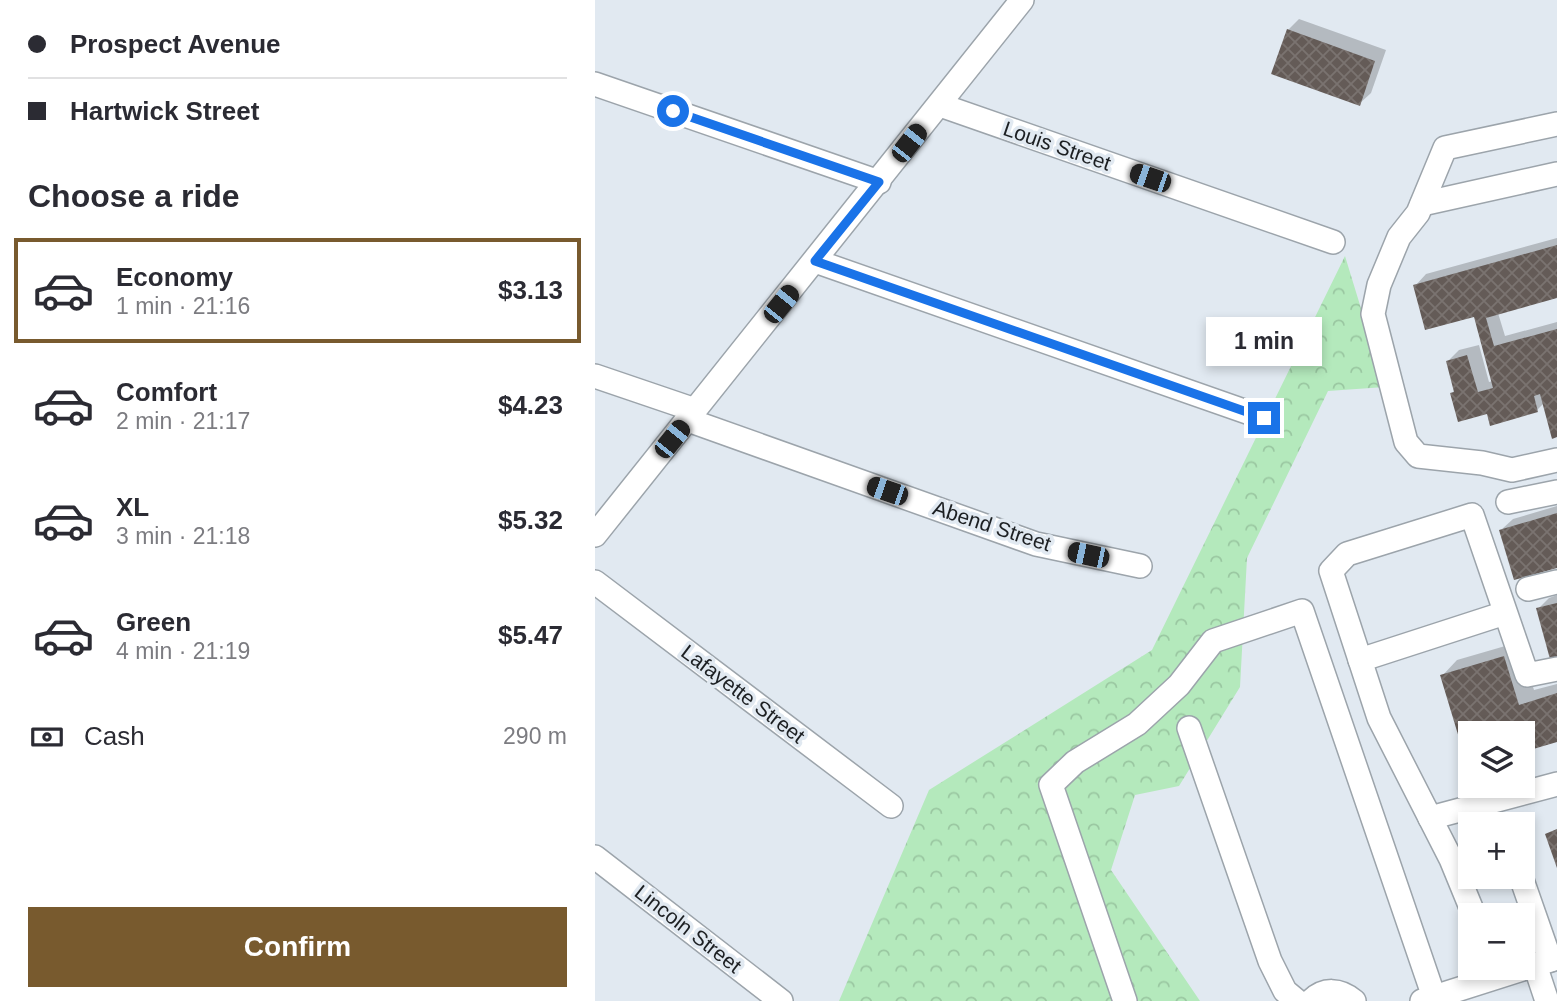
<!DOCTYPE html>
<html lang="en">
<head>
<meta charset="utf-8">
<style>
	body { margin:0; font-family:Helvetica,sans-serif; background:#f2f2f3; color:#2b2b33; height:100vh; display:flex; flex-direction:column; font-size:26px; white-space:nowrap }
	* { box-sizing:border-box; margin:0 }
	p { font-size:23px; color:#7c7c81 }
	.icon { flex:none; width:38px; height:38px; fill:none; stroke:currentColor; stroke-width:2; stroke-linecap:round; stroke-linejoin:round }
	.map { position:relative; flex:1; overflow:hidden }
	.drawer { display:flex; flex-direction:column; background:#fff; width:595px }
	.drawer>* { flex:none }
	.guide { display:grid; align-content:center; height:154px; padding:0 28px; background:#fff }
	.tools { position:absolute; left:863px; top:721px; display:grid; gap:14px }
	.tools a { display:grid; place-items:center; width:77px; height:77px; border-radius:0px; background:#fff; box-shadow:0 4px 10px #0003; font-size:35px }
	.end { position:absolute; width:32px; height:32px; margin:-16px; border:9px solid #1a73e8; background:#fff; box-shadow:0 0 0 4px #fff }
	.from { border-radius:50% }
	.bubble { position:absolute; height:49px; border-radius:0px; background:#fff; box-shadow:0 4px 10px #0003; font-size:23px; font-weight:600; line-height:49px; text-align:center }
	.car { position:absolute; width:21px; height:42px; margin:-21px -10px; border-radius:9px; box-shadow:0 0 5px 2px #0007; background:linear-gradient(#222 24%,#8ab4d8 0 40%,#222 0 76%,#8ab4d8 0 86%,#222 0) }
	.guide b { display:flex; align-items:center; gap:24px; height:66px; font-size:26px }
	.guide b+b { border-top:2px solid #e1e1e2 }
	.guide i { width:18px; height:18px; background:#2b2b33 }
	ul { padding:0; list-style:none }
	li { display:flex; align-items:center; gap:21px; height:105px; margin:0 14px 10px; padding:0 14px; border:4px solid transparent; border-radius:0px }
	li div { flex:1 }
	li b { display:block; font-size:26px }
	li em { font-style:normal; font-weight:600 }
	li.active { border-color:#785a2e }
	li>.icon { width:63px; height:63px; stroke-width:1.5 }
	h2 { padding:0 28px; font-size:32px; line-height:84px }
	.pay { display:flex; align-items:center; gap:18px; height:77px; padding:0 28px; font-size:26px }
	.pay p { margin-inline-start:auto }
	.primary-button { display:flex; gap:14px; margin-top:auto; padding:14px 28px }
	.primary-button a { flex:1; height:80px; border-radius:0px; background:#785a2e; color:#fff; font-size:28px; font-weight:600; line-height:80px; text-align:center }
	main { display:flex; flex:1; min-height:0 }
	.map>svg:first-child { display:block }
</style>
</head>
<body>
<main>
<section class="drawer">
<div class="guide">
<b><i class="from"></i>Prospect Avenue</b>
<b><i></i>Hartwick Street</b>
</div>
<h2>Choose a ride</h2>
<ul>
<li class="active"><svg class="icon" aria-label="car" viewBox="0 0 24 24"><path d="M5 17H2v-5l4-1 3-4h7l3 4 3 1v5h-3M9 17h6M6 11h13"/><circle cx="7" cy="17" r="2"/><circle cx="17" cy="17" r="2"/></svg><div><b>Economy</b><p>1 min · 21:16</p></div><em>$3.13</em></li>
<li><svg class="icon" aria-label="car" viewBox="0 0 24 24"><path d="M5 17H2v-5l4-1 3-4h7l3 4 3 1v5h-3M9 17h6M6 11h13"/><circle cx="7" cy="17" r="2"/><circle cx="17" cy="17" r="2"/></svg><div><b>Comfort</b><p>2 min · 21:17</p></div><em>$4.23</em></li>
<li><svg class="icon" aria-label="car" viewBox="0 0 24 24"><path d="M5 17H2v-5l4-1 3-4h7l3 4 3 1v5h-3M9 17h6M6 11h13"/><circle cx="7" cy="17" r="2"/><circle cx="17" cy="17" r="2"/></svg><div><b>XL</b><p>3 min · 21:18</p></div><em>$5.32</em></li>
<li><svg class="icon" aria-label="car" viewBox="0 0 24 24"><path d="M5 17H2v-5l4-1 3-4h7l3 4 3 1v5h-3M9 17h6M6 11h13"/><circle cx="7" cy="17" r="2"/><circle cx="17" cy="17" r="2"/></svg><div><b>Green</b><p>4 min · 21:19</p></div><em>$5.47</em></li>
</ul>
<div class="pay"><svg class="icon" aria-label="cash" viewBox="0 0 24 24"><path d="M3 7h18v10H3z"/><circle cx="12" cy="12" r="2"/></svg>Cash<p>290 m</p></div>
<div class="primary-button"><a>Confirm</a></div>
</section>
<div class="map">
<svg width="962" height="1001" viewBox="0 0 962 1001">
	<defs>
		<pattern id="forest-crowns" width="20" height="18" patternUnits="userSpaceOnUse" patternTransform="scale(1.75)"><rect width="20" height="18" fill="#b4e9bc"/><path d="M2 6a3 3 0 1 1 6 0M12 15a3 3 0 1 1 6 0" fill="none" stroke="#9ac7a1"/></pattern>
		<pattern id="building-cross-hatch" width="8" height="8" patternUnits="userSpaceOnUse" patternTransform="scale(1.75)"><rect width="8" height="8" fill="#645b57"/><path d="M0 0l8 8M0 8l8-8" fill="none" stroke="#7a7370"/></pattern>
	</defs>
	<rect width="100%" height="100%" fill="#e1e9f1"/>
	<polygon fill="url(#forest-crowns)" points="750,256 790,387 733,391 652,558 645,687 584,786 540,795 516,870 605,1001 244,1001 334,790 557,650"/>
	<g fill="#0003">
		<polygon points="704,19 791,50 776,93 764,104 693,30"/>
		<polygon points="962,238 962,297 903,313 910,336 962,322 962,435 949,403 942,410 893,412 857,393 860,390 853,361 864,350 884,345 894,382 898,381 880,315 820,286 831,274"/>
		<polygon points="962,506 962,566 906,530 918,519"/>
		<polygon points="962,595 962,655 943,609 954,598"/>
		<polygon points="924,642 939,690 962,684 962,740 928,750 928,733 875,733 875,766 847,676 862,660"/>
	</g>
	<g fill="url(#building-cross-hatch)">
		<polygon points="692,29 780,61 765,106 676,74"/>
		<polygon points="962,245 962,298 891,318 899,346 962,329 962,437 957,439 945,394 939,396 943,412 895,426 892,414 863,422 855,393 859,392 851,361 872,355 883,392 898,388 879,317 830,330 818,285"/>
		<polygon points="962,513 962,568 919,580 904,530"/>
		<polygon points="962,603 962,657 955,659 941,608"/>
		<polygon points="909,656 924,705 962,693 962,742 928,752 928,733 875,733 874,771 845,675"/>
		<polygon points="962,829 962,868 950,834"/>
	</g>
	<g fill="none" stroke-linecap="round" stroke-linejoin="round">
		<defs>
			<g id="minor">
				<polyline points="0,84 284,182"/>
				<polyline points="345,105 738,242"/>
				<polyline points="962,124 850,148 823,213 804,237 784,285 778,314 811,442 823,456 887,463 917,470 962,460"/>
				<polyline points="827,204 962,174"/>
				<polyline points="220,261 669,418"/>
				<polyline points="0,376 100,410"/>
				<polyline points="93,420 441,544 545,566"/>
				<polyline points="913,502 962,492"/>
				<polyline points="0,535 427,0"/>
				<polyline points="0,582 296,806"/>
				<polyline points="933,589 962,582"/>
				<polyline points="765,660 910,613"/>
				<polyline points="594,728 675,961 690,991 702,1001"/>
				<polyline points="835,818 962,784"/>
				<polyline points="0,857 186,1001"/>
				<polyline points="926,877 955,960"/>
				<polyline points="879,915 856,859 784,718 736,571 752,554 877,515 932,675 962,669"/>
				<polyline points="940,965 952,1001"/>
				<polyline points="530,1001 456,785 480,762 542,724 584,685 618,641 707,611 839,997"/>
				<path d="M716 1001C729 988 745 989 759 1001"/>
				<polyline points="827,1001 962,958"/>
			</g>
		</defs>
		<use href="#minor" stroke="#9ca4ab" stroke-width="26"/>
		<use href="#minor" stroke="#fff" stroke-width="23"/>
	</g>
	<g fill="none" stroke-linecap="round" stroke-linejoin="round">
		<polyline stroke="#1a73e8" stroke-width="9" points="78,111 284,182 220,261 669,418"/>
	</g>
	<g text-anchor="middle" stroke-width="7" stroke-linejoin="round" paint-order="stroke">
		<g font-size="21" fill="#1c1f22" stroke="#e1e9f1">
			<text transform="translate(462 146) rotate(19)" y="7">Louis Street</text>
			<text transform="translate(397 526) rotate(18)" y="7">Abend Street</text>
			<text transform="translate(148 694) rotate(37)" y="7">Lafayette Street</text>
			<text transform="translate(93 929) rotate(38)" y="7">Lincoln Street</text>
		</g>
	</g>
</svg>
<div class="tools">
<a><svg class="icon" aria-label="layers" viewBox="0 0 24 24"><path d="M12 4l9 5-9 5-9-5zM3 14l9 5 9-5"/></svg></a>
<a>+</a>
<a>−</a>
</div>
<i class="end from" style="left:78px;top:111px"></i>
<i class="end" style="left:669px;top:418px"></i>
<div class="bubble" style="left:611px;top:317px;width:116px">1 min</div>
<i class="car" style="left:314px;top:143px;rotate:38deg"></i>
<i class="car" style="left:555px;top:178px;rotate:289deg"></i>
<i class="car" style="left:186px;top:304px;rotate:39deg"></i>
<i class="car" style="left:77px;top:439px;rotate:39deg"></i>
<i class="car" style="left:292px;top:491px;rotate:289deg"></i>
<i class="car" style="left:493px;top:555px;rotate:282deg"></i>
</div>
</main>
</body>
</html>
